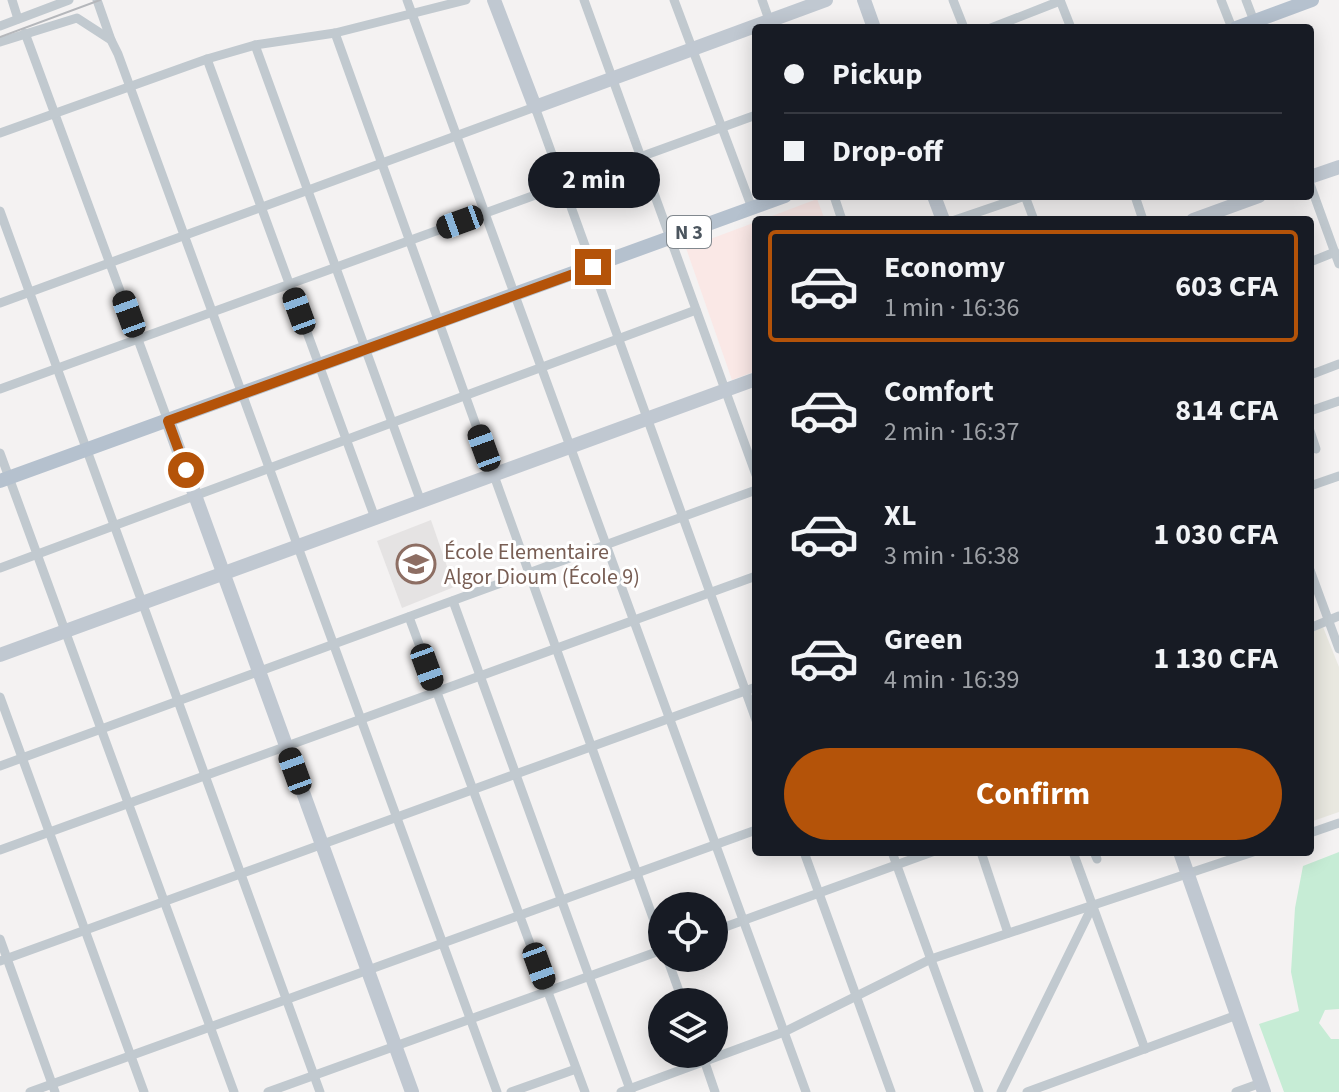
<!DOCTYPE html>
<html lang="en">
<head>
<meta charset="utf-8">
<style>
	body { margin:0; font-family:"Source Sans 3",sans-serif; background:#242831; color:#f1f3f6; height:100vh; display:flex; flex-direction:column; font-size:30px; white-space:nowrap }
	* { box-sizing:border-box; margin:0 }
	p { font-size:26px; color:#9ea1a6 }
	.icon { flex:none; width:44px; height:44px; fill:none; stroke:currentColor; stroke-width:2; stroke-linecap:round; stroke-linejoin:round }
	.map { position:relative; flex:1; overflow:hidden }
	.side { position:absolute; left:752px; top:216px; width:562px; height:640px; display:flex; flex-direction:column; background:#171b24; border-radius:8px; box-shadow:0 4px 20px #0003 }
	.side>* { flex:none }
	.hud { position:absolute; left:752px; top:24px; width:562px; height:176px; border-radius:8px; box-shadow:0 4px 20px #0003; display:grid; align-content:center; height:176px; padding:0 32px; background:#171b24 }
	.buttons { position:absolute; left:648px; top:892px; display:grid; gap:16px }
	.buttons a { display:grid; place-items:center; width:80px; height:80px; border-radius:50%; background:#171b24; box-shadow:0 4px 20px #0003; font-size:40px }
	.end { position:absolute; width:36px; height:36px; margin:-18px; border:10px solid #b45309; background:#fff; box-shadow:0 0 0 4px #fff }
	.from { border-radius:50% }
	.bubble { position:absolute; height:56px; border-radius:28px; background:#171b24; box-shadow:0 4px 20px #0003; font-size:26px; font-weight:700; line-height:56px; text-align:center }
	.car { position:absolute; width:24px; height:48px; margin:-24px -12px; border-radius:10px; box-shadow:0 0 6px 2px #0007; background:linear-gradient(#222 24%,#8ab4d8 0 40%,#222 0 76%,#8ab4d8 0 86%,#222 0) }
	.hud b { display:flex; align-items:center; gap:28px; height:76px; font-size:30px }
	.hud b+b { border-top:2px solid #363941 }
	.hud i { width:20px; height:20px; background:#f1f3f6 }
	ul { padding:14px 0 0; list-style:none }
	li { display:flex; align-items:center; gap:24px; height:112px; margin:0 16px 12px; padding:0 16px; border:4px solid transparent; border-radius:8px }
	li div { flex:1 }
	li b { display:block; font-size:30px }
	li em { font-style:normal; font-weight:700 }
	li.current { border-color:#b45309 }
	li>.icon { width:72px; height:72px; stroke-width:1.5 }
	.primary-button { display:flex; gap:16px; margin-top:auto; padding:16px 32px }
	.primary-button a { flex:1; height:92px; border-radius:48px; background:#b45309; color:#fff; font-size:32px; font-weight:700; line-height:92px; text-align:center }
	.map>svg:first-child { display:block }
</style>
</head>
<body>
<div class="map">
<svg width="1339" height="1092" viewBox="0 0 1339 1092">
	<rect width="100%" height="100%" fill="#f4f2f2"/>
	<polygon fill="#e9e8e0" points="1323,627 1339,667 1339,812 1310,822 1310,633"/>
	<polygon fill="#e5e3e3" points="431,520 454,587 402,608 377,541"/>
	<g fill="#fae8e6">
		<polygon points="817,199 825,220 761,220"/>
		<polygon points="756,222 756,371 732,380 686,248"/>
	</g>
	<polygon fill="#c6ecd5" points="1339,852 1339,1009 1325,1010 1319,1023 1331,1039 1339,1039 1339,1092 1284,1092 1259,1024 1299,1011 1291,972 1295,908 1303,866"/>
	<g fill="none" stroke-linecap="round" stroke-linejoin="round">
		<g stroke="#c1c9cf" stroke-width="9">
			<polyline points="12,0 18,19"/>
			<polyline points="97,0 111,40"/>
			<polyline points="407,0 806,1092"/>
			<polyline points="584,0 756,475"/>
			<polyline points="674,0 752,208"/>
			<polyline points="762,0 772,28"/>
			<polyline points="953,0 964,28"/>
			<polyline points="1060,0 1071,28"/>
			<polyline points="1221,0 1232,28"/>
			<polyline points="1246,0 1254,21"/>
			<polyline points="0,26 69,0"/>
			<polyline points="991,28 1060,1"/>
			<polyline points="25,33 168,421"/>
			<polyline points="335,33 662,943"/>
			<polyline points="0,42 77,18 111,40 118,54 497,1092"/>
			<polyline points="255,45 421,502"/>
			<polyline points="207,59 375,518"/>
			<polyline points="0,133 207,59 255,45 335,33 466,0"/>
			<polyline points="1310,184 1339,264"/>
			<polyline points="834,196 842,220"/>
			<polyline points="1025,196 1034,220"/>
			<polyline points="1135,196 1143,220"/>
			<polyline points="0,211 320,1092"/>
			<polyline points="955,220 1025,196"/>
			<polyline points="1310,262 1335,252"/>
			<polyline points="0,303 535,107 756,720"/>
			<polyline points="1310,375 1339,364"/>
			<polyline points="0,389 756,115"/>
			<polyline points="1310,411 1339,401"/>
			<polyline points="1310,431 1316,449"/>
			<polyline points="0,453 234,1092"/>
			<polyline points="1310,486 1339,476"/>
			<polyline points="0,568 696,310"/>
			<polyline points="1310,570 1339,649"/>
			<polyline points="453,601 631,1092"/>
			<polyline points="409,617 585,1092"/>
			<polyline points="1310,628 1339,616"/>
			<polyline points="0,697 144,1092"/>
			<polyline points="0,766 756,490"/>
			<polyline points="1310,833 1339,823"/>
			<polyline points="0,850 756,576"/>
			<polyline points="804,852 891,1092"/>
			<polyline points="892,852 979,1092"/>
			<polyline points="981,852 1008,933"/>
			<polyline points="1073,852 1145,1049"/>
			<polyline points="1094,852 1097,859"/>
			<polyline points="714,931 932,852"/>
			<polyline points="0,939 55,1092"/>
			<polyline points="667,958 683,1002"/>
			<polyline points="0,961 756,687"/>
			<polyline points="702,1054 715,1092"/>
			<polyline points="30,1092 756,830"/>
			<polyline points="268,1092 662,950"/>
			<polyline points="511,1092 576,1069"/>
			<polyline points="621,1092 784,1032 931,959 1253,852"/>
			<polyline points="1001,1092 1093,905"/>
			<polyline points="1027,1092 1237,1015"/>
			<polyline points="1236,1092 1261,1083"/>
		</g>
		<g stroke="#c0c8d1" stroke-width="14">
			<polyline points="494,0 535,107 826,0"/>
			<polyline points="864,0 874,28"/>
			<polyline points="1310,177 1339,167"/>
			<polyline points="934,196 943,220"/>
			<polyline points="1193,220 1259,196"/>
			<polyline points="168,421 412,1092"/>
			<polyline points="0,655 756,379"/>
			<polyline points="1180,852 1264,1092"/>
		</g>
		<g stroke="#b5c1ce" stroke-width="14">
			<polyline points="1236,28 1312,0"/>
			<polyline points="0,481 785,196"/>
		</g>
		<polyline stroke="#b5b7bb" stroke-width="2" points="0,37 100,0"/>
	</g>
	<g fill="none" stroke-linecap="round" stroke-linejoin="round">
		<polyline stroke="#b45309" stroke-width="10" points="186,470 168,421 593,267"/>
	</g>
	<defs>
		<symbol id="school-ring" viewBox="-11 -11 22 22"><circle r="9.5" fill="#fff" stroke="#8d6e63" stroke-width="1.5"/><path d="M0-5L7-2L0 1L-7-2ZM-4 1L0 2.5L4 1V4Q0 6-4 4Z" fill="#8d6e63"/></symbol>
	</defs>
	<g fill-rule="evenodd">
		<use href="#school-ring" x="394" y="542" width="44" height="44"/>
	</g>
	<g text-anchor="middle" stroke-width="6" stroke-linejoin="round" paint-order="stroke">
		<rect fill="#fff" stroke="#81888e" stroke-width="2" x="667" y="216" width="44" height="32" rx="6"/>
		<g font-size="20" font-weight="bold" fill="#4b555e">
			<text x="689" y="239">N 3</text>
		</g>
		<g font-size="22" fill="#785e54" stroke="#fff" text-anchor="start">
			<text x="444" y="559">École Elementaire<tspan x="444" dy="25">Algor Dioum (École 9)</tspan></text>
		</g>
	</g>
</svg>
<div class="buttons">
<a><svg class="icon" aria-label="locate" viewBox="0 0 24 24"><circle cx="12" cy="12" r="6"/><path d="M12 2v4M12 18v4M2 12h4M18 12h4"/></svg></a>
<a><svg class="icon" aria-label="layers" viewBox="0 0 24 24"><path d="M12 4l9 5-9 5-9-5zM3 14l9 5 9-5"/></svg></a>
</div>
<i class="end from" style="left:186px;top:470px"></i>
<i class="end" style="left:593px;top:267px"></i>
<div class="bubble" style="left:528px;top:152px;width:132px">2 min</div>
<i class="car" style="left:460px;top:222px;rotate:250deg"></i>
<i class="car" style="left:299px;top:311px;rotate:340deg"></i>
<i class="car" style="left:129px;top:314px;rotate:340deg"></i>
<i class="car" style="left:484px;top:448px;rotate:340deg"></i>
<i class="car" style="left:427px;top:667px;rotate:160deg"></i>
<i class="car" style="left:295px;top:771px;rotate:340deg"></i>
<i class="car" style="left:539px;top:966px;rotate:160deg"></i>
<div class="hud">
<b><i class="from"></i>Pickup</b>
<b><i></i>Drop-off</b>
</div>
<section class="side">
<ul>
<li class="current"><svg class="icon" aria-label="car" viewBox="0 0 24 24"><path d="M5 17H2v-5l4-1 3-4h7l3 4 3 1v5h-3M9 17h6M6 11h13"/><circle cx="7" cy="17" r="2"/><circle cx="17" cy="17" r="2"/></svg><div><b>Economy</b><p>1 min · 16:36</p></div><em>603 CFA</em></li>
<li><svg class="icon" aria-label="car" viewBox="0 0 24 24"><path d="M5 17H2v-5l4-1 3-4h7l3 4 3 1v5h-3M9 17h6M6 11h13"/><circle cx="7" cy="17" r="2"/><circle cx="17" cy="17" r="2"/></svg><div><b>Comfort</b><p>2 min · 16:37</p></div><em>814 CFA</em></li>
<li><svg class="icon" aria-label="car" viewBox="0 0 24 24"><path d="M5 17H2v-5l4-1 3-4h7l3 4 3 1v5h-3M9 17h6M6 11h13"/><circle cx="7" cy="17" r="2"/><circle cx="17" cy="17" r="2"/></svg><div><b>XL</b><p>3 min · 16:38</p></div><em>1 030 CFA</em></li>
<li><svg class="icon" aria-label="car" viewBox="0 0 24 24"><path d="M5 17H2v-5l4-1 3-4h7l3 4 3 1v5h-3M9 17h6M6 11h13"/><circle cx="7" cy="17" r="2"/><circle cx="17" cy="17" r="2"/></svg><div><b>Green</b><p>4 min · 16:39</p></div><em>1 130 CFA</em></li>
</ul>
<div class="primary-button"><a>Confirm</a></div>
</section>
</div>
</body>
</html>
